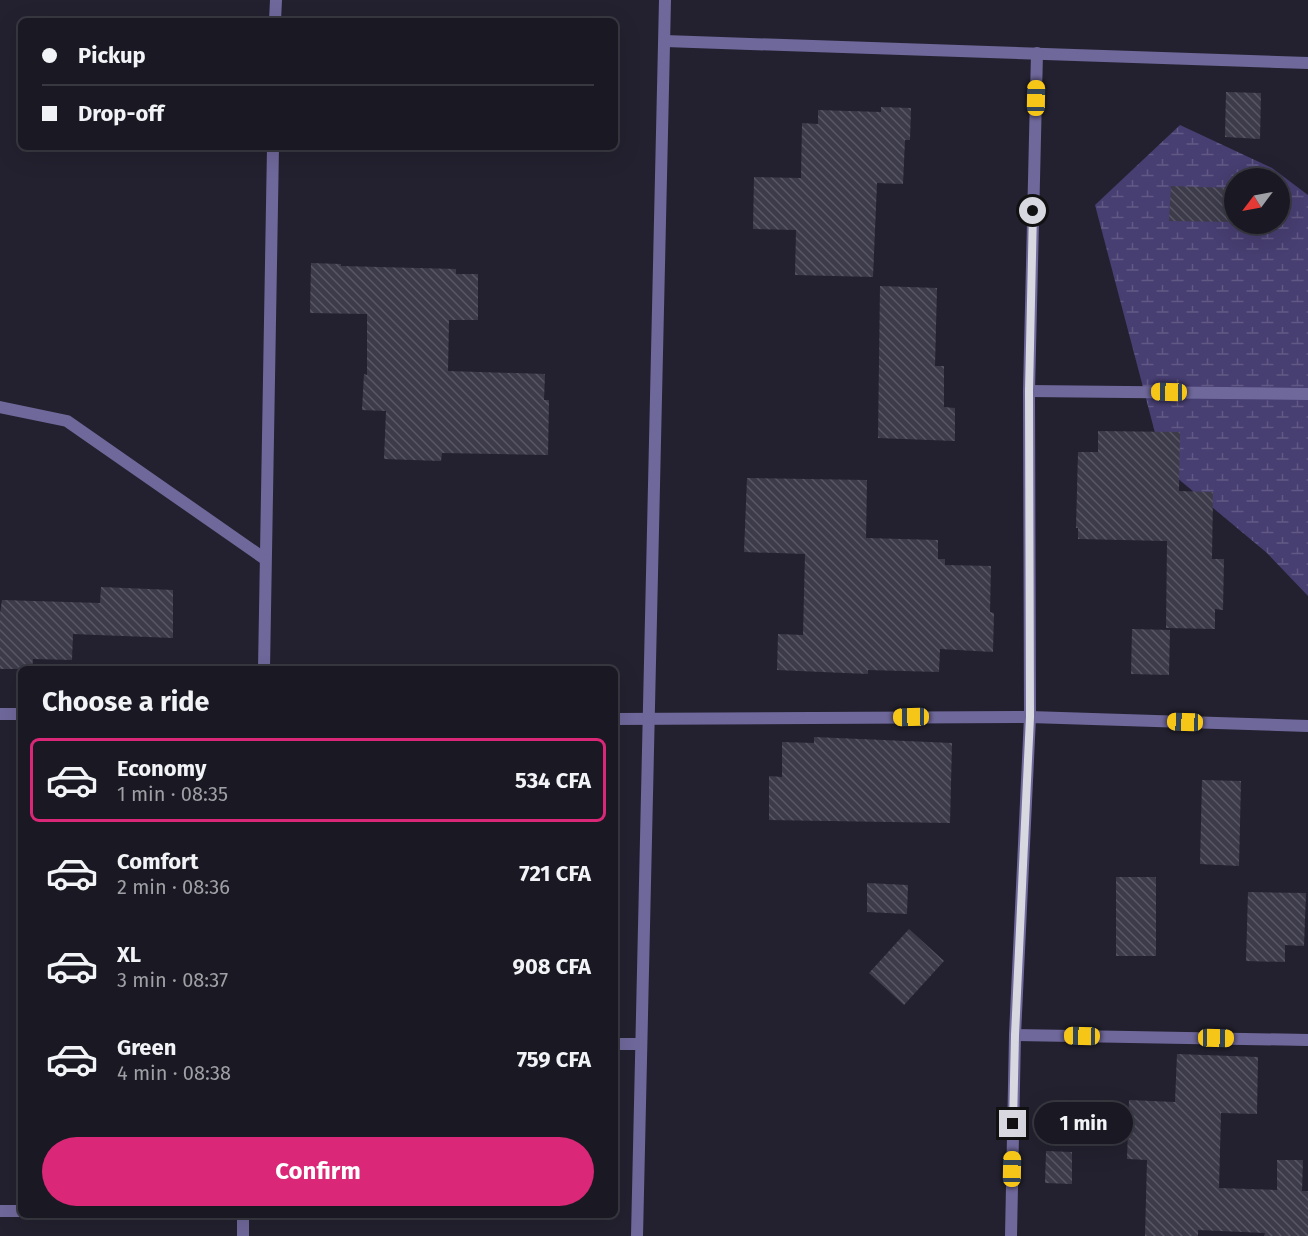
<!DOCTYPE html>
<html lang="en">
<head>
<meta charset="utf-8">
<style>
	body { margin:0; font-family:"Fira Sans",sans-serif; background:#272630; color:#f1f3f6; height:100vh; display:flex; flex-direction:column; font-size:22px; white-space:nowrap }
	* { box-sizing:border-box; margin:0 }
	p { font-size:20px; color:#9fa0a6 }
	.icon { flex:none; width:33px; height:33px; fill:none; stroke:currentColor; stroke-width:2; stroke-linecap:round; stroke-linejoin:round }
	.map { position:relative; flex:1; overflow:hidden }
	.details { position:absolute; left:18px; top:666px; width:600px; height:552px; display:flex; flex-direction:column; background:#1a1923; border-radius:9px; box-shadow:0 6px 24px #0002,0 0 0 2px #383841 }
	.details>* { flex:none }
	.banner { position:absolute; left:18px; top:18px; width:600px; height:132px; border-radius:9px; box-shadow:0 6px 24px #0002,0 0 0 2px #383841; display:grid; align-content:center; height:132px; padding:0 24px; background:#1a1923 }
	.needle { width:39px; rotate:238deg }
	.controls { position:absolute; left:1224px; top:168px; display:grid; gap:12px }
	.controls a { display:grid; place-items:center; width:66px; height:66px; border-radius:50%; background:#1a1923; box-shadow:0 6px 24px #0002,0 0 0 2px #383841; font-size:30px }
	.end { position:absolute; width:27px; height:27px; margin:-14px; border:8px solid #d8d8e1; background:#111; box-shadow:0 0 0 3px #111 }
	.from { border-radius:50% }
	.bubble { position:absolute; height:42px; border-radius:21px; background:#1a1923; box-shadow:0 6px 24px #0002,0 0 0 2px #383841; font-size:20px; font-weight:700; line-height:42px; text-align:center }
	.car { position:absolute; width:18px; height:36px; margin:-18px -9px; border-radius:8px; box-shadow:0 0 4px 2px #0007; background:linear-gradient(#f5c518 24%,#345 0 40%,#f5c518 0 76%,#345 0 86%,#f5c518 0) }
	.banner b { display:flex; align-items:center; gap:21px; height:57px; font-size:22px }
	.banner b+b { border-top:2px solid #383841 }
	.banner i { width:15px; height:15px; background:#f1f3f6 }
	ul { padding:0; list-style:none }
	li { display:flex; align-items:center; gap:18px; height:84px; margin:0 12px 9px; padding:0 12px; border:3px solid transparent; border-radius:9px }
	li div { flex:1 }
	li b { display:block; font-size:22px }
	li em { font-style:normal; font-weight:700 }
	li.current { border-color:#db2777 }
	li>.icon { width:54px; height:54px; stroke-width:1.5 }
	h2 { padding:0 24px; font-size:27px; line-height:72px }
	.button { display:flex; gap:12px; margin-top:auto; padding:12px 24px }
	.button a { flex:1; height:69px; border-radius:36px; background:#db2777; color:#fff; font-size:24px; font-weight:700; line-height:69px; text-align:center }
	.map>svg:first-child { display:block }
</style>
</head>
<body>
<div class="map">
<svg width="1308" height="1236" viewBox="0 0 1308 1236">
	<defs>
		<pattern id="wetland-marsh" width="20" height="14" patternUnits="userSpaceOnUse" patternTransform="scale(1.5)"><rect width="20" height="14" fill="#473e71"/><path d="M1 5h8M5 5V1M11 12h8M15 12V8" fill="none" stroke="#615985"/></pattern>
		<pattern id="building-back-hatch" width="6" height="6" patternUnits="userSpaceOnUse" patternTransform="scale(1.5)"><rect width="6" height="6" fill="#3d3b4a"/><path d="M-1 5l2 2M0 0l6 6M5-1l2 2" fill="none" stroke="#585764"/></pattern>
	</defs>
	<rect width="100%" height="100%" fill="#23212f"/>
	<path fill="url(#wetland-marsh)" fill-rule="evenodd" d="M1180 125 1272 168 1308 195V596L1267 553 1164 467 1095 205ZM1234 178H1280V224H1234Z"/>
	<g fill="url(#building-back-hatch)">
		<polygon points="1226,92 1261,93 1260,139 1225,137"/>
		<polygon points="881,107 911,108 910,140 905,140 903,184 877,183 873,277 795,275 796,230 753,229 754,177 801,178 802,123 818,124 818,110 881,112"/>
		<polygon points="1171,186 1234,188 1234,222 1169,221"/>
		<polygon points="311,263 341,264 341,266 456,269 456,274 478,274 478,320 449,320 448,371 545,374 544,400 549,400 548,455 442,453 441,461 384,459 386,411 362,410 364,374 367,375 367,314 310,313"/>
		<polygon points="880,286 937,288 935,366 944,366 944,407 955,408 955,441 878,438"/>
		<polygon points="1098,431 1180,432 1179,491 1213,492 1212,559 1224,559 1223,610 1215,609 1215,629 1166,628 1167,541 1078,539 1078,528 1076,528 1078,452 1098,452"/>
		<polygon points="747,478 867,480 866,538 938,540 938,559 945,559 945,565 991,566 990,612 994,613 993,652 940,649 939,672 868,670 868,674 777,670 778,634 803,635 805,554 744,552"/>
		<polygon points="101,587 173,590 173,638 73,634 72,660 33,659 32,669 0,669 0,614 2,600 100,603"/>
		<polygon points="1132,629 1170,630 1169,675 1131,674"/>
		<polygon points="814,737 952,743 950,823 769,820 769,776 782,777 782,742 814,743"/>
		<polygon points="1202,780 1241,781 1239,866 1200,864"/>
		<rect x="1116" y="877" width="40" height="79"/>
		<polygon points="867,883 908,885 907,914 867,912"/>
		<polygon points="1248,892 1306,893 1304,946 1285,945 1285,962 1246,961"/>
		<polygon points="909,929 944,961 904,1005 869,973"/>
		<polygon points="1177,1054 1258,1057 1257,1114 1221,1113 1219,1188 1277,1190 1277,1160 1303,1160 1302,1191 1308,1191 1308,1236 1264,1236 1265,1233 1198,1230 1198,1236 1145,1236 1147,1160 1127,1159 1129,1100 1175,1102"/>
		<polygon points="1046,1151 1072,1152 1072,1184 1045,1183"/>
	</g>
	<g fill="none" stroke-linecap="round" stroke-linejoin="round">
		<g stroke="#6f689b" stroke-width="12">
			<polyline points="275,21 276,0"/>
			<polyline points="665,41 1308,63"/>
			<polyline points="1029,391 1308,394"/>
			<polyline points="0,407 67,421 265,559"/>
			<polyline points="264,669 273,147"/>
			<polyline points="0,714 21,714"/>
			<polyline points="615,719 1030,717 1308,726"/>
			<polyline points="1015,1035 1308,1040"/>
			<polyline points="615,1044 641,1044"/>
			<polyline points="0,1211 21,1211"/>
			<polyline points="243,1236 243,1215"/>
			<polyline points="637,1236 665,0"/>
			<polyline points="1011,1236 1015,1035 1030,717 1029,391 1037,53"/>
		</g>
	</g>
	<g fill="none" stroke-linecap="round" stroke-linejoin="round">
		<polyline stroke="#d8d8e1" stroke-width="8" points="1013,1124 1015,1035 1030,717 1029,391 1033,211"/>
	</g>
</svg>
<div class="controls">
<a><svg class="needle" viewBox="-14 -14 28 28"><path d="M0-13l5 13h-10z" fill="#e53935"/><path d="M0 13l5-13h-10z" fill="#9fa0a6"/></svg></a>
</div>
<i class="end from" style="left:1033px;top:211px"></i>
<i class="end" style="left:1013px;top:1124px"></i>
<div class="bubble" style="left:1034px;top:1102px;width:99px">1 min</div>
<i class="car" style="left:1036px;top:98px;rotate:1deg"></i>
<i class="car" style="left:1169px;top:392px;rotate:271deg"></i>
<i class="car" style="left:911px;top:717px;rotate:269deg"></i>
<i class="car" style="left:1185px;top:722px;rotate:272deg"></i>
<i class="car" style="left:1082px;top:1036px;rotate:271deg"></i>
<i class="car" style="left:1216px;top:1038px;rotate:91deg"></i>
<i class="car" style="left:1012px;top:1169px;rotate:1deg"></i>
<div class="banner">
<b><i class="from"></i>Pickup</b>
<b><i></i>Drop-off</b>
</div>
<section class="details">
<h2>Choose a ride</h2>
<ul>
<li class="current"><svg class="icon" aria-label="car" viewBox="0 0 24 24"><path d="M5 17H2v-5l4-1 3-4h7l3 4 3 1v5h-3M9 17h6M6 11h13"/><circle cx="7" cy="17" r="2"/><circle cx="17" cy="17" r="2"/></svg><div><b>Economy</b><p>1 min · 08:35</p></div><em>534 CFA</em></li>
<li><svg class="icon" aria-label="car" viewBox="0 0 24 24"><path d="M5 17H2v-5l4-1 3-4h7l3 4 3 1v5h-3M9 17h6M6 11h13"/><circle cx="7" cy="17" r="2"/><circle cx="17" cy="17" r="2"/></svg><div><b>Comfort</b><p>2 min · 08:36</p></div><em>721 CFA</em></li>
<li><svg class="icon" aria-label="car" viewBox="0 0 24 24"><path d="M5 17H2v-5l4-1 3-4h7l3 4 3 1v5h-3M9 17h6M6 11h13"/><circle cx="7" cy="17" r="2"/><circle cx="17" cy="17" r="2"/></svg><div><b>XL</b><p>3 min · 08:37</p></div><em>908 CFA</em></li>
<li><svg class="icon" aria-label="car" viewBox="0 0 24 24"><path d="M5 17H2v-5l4-1 3-4h7l3 4 3 1v5h-3M9 17h6M6 11h13"/><circle cx="7" cy="17" r="2"/><circle cx="17" cy="17" r="2"/></svg><div><b>Green</b><p>4 min · 08:38</p></div><em>759 CFA</em></li>
</ul>
<div class="button"><a>Confirm</a></div>
</section>
</div>
</body>
</html>
